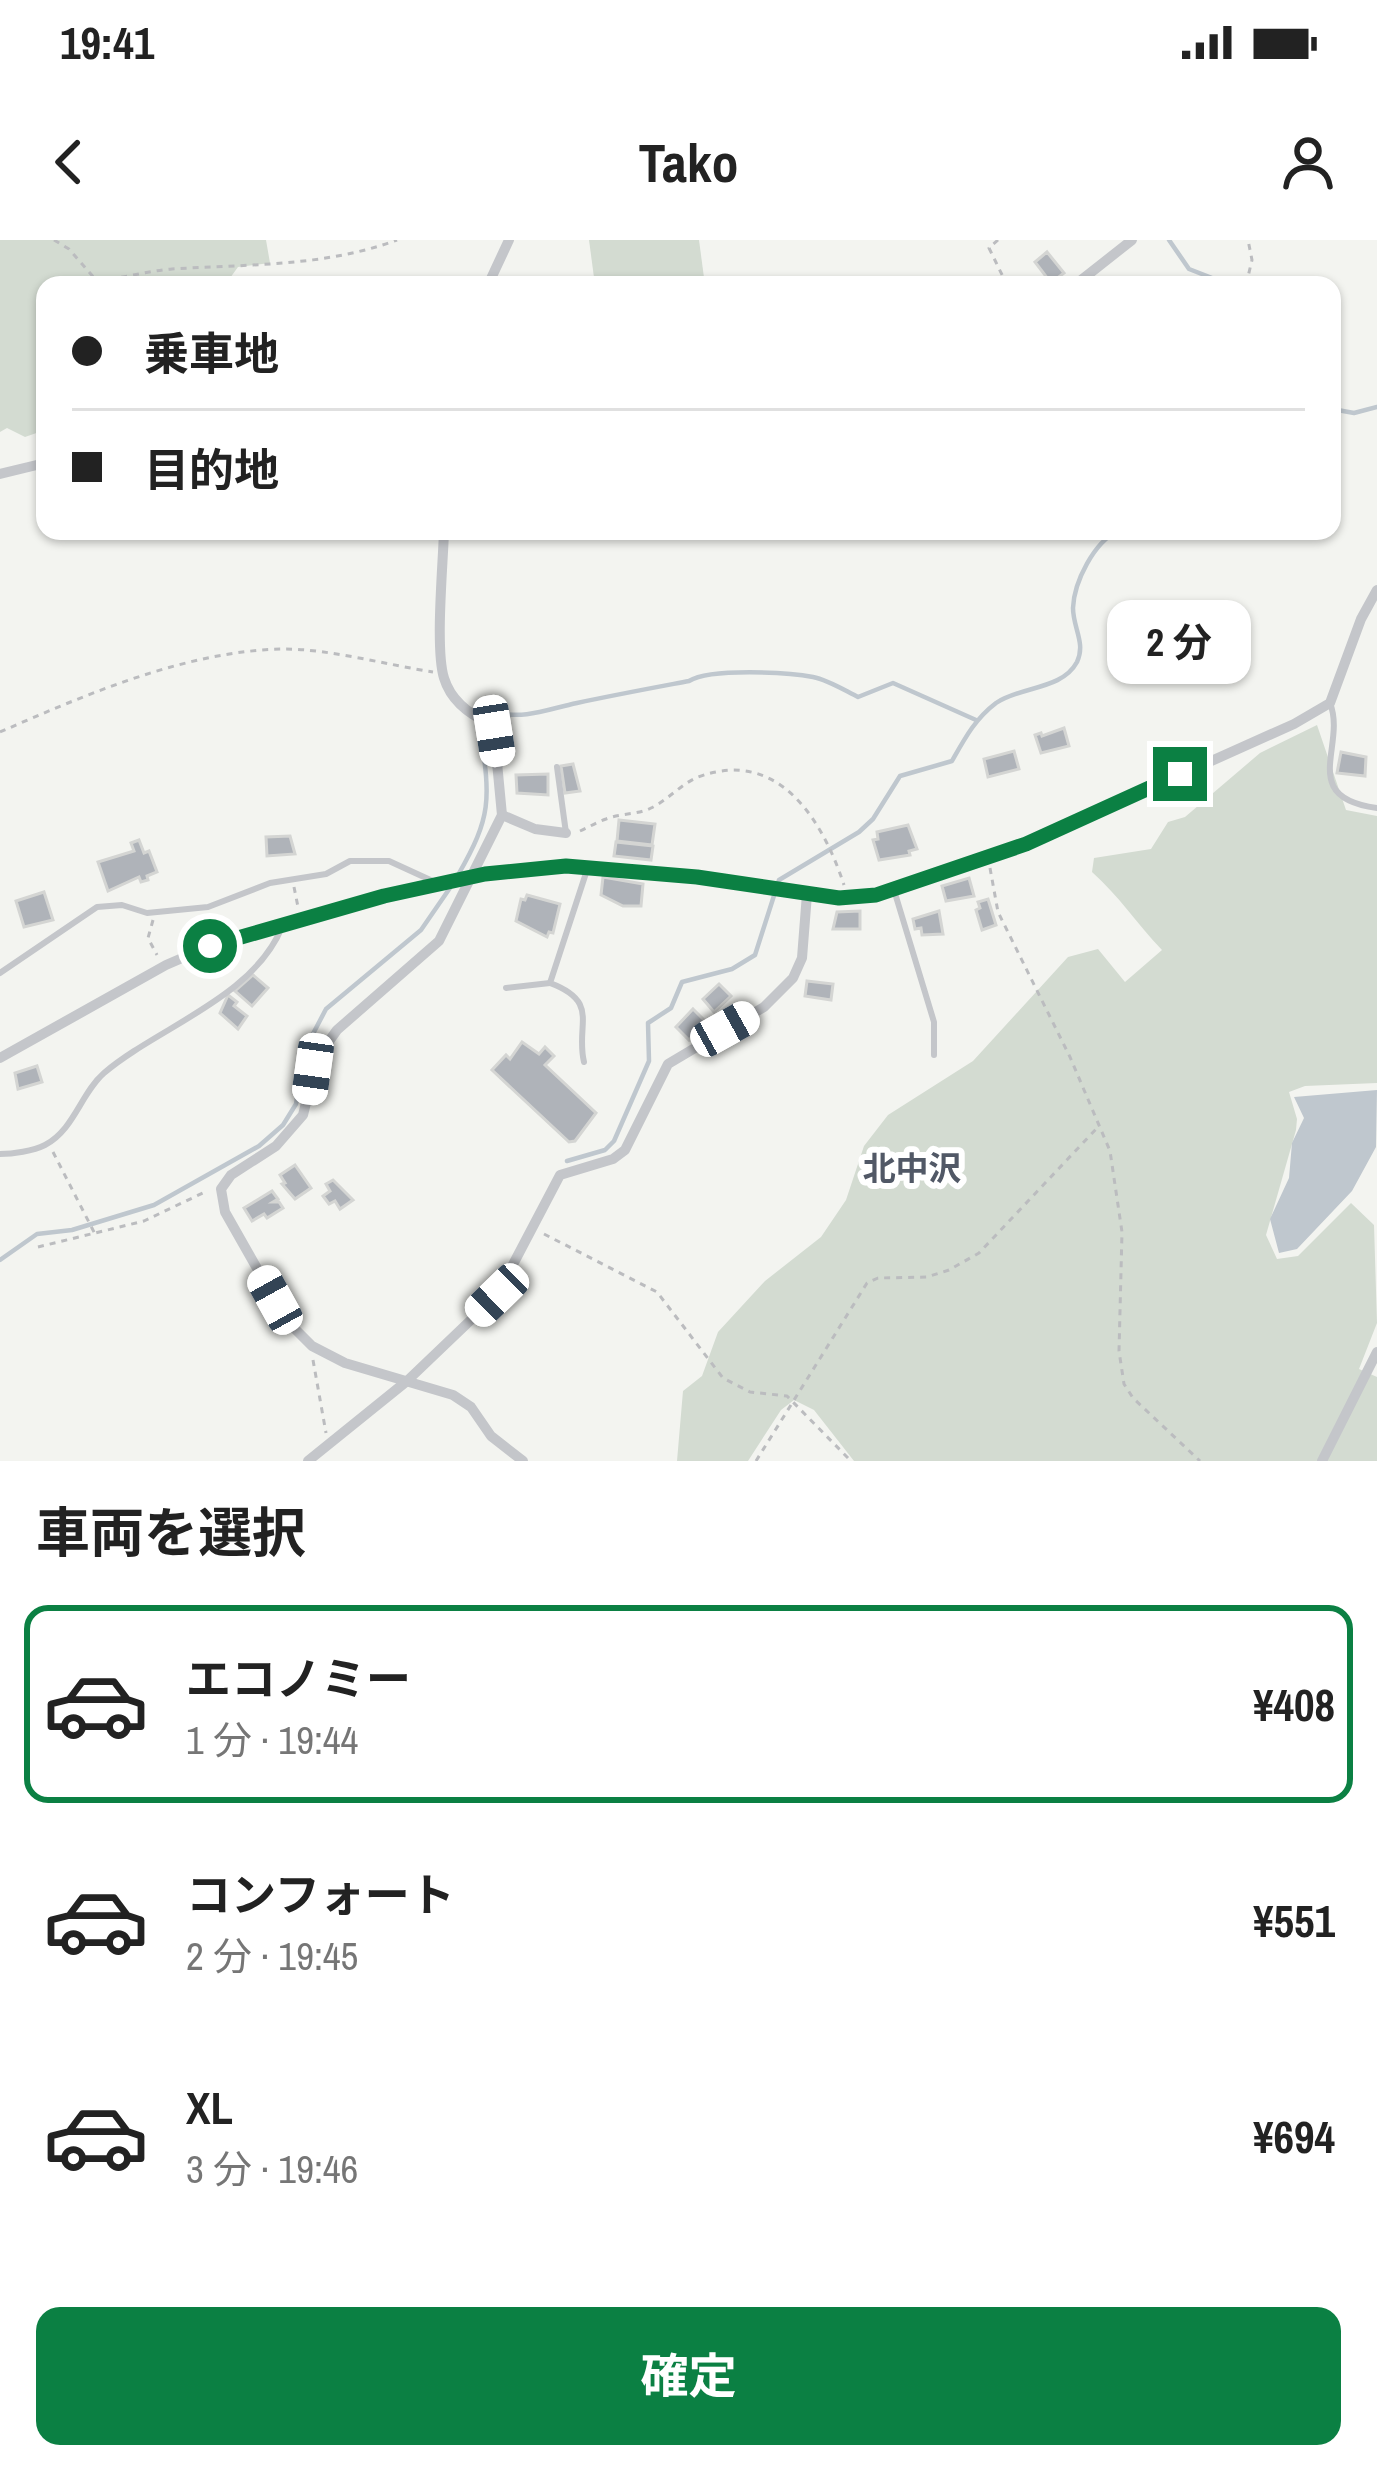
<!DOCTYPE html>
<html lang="ja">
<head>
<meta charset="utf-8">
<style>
	body { margin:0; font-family:"Archivo Narrow","Noto Sans JP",sans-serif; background:#f2f2f2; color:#222; height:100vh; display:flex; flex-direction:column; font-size:45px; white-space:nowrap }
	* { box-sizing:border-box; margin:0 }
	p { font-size:39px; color:#767676 }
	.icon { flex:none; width:66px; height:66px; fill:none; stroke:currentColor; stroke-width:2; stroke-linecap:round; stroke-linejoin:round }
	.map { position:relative; height:1221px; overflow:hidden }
	.details { display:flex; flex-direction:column; background:#fff; flex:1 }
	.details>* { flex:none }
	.banner { position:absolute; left:36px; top:36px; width:1305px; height:264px; border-radius:24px; box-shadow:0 3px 9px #0004; display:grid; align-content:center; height:264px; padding:0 36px; background:#fff }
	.end { position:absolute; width:54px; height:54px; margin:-27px; border:15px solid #0b8043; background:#fff; box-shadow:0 0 0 6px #fff }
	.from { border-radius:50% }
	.bubble { position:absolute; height:84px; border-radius:24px; background:#fff; box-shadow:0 3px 9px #0004; font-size:39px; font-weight:700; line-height:84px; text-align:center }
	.car { position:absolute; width:36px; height:72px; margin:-36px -18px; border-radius:15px; box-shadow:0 0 9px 3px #0007; background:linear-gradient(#fff 24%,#345 0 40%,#fff 0 76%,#345 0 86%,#fff 0) }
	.banner b { display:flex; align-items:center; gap:42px; height:114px; font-size:45px }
	.banner b+b { border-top:3px solid #e0e0e0 }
	.banner i { width:30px; height:30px; background:#222 }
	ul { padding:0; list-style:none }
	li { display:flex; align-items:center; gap:36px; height:198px; margin:0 24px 18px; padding:0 12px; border:6px solid transparent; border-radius:24px }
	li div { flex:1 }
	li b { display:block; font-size:45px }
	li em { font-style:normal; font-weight:700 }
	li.on { border-color:#0b8043 }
	li>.icon { width:108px; height:108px; stroke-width:1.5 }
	h2 { padding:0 36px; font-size:54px; line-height:144px }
	.primary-button { display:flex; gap:24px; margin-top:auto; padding:24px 36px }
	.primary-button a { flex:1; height:138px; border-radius:24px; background:#0b8043; color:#fff; font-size:48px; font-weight:700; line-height:138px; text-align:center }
	.status { display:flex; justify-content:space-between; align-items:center; height:84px; padding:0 60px; background:#fff; direction:ltr }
	.status svg { height:33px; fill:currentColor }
	header { display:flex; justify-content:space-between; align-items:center; height:156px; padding:0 36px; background:#fff; font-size:54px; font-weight:700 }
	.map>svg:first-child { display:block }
</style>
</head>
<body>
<div class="status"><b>19:41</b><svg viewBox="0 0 49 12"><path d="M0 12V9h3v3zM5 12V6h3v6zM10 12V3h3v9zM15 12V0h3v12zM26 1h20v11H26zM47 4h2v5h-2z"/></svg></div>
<header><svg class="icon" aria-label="back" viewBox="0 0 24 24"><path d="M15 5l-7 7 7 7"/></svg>Tako<svg class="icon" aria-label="person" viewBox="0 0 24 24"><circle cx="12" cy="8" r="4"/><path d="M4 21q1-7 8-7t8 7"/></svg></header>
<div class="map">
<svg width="1377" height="1221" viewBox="0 0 1377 1221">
	<rect width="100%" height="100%" fill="#f3f4f0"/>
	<g fill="#d3dbd1">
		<polygon points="0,0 266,0 270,23 238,27 225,45 45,45 45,190 25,197 7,188 0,192"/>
		<polygon points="589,0 699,0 705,45 595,45"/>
		<path d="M1317 485 1346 570 1377 576V843L1305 846 1289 852 1297 879 1296 890 1266 995 1277 1019 1298 1016 1351 963 1374 985 1377 1083 1359 1129 1377 1137V1221H854L814 1170 794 1160 781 1170 748 1221H677L683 1151 702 1136 718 1092 765 1041 821 997 846 960 864 906 888 875 973 821 1068 717 1098 709 1125 742 1162 710C1137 684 1119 656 1092 632L1094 618 1151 609 1168 582 1185 577 1260 513Z"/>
	</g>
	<polygon fill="#bfc7ce" points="1377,850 1376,907 1352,951 1297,1009 1279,1013 1270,979 1289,938 1292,903 1304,878 1294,857"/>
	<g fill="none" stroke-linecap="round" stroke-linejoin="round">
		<g stroke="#bfc7ce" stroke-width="4.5">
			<polyline points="1169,0 1189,29 1230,45"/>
			<polyline points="1332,169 1354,173 1377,167"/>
			<path d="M494 472C525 480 548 469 577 463 614 455 652 448 689 441 710 428 788 432 813 437 828 440 844 450 858 457L893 443 976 480"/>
			<path d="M458 635C492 576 490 560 481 494"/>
			<path d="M567 921 605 910 614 901 649 821 648 783 671 768 682 742 732 729 755 715 779 640 859 592 873 579 900 536 952 521C965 498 975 479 996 463 1021 446 1062 450 1077 422 1086 403 1073 388 1073 368 1074 342 1094 302 1118 291"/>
			<polyline points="0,1020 37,994 72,990 154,965 259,906 283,885 296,864 304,811 326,769 421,690 452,645"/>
		</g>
	</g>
	<g fill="#afb3b9" stroke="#d4d5d3" stroke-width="3">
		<polygon points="1047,12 1064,33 1051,43 1035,22"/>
		<polygon points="1064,488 1069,506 1041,513 1035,495 1041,493 1042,496"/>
		<polygon points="1014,511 1019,529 988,537 984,519"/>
		<polygon points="1341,512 1366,517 1365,536 1337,533"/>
		<polygon points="573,524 580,551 565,553 561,526"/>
		<polygon points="548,534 548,555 517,553 516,535"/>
		<polygon points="619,580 655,584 652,605 617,601"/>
		<polygon points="908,585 917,609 909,611 910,615 879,620 873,600 878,599 877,592"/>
		<polygon points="290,596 295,614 267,616 266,597"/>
		<polygon points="139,600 144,613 149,611 157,632 147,636 148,640 141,642 139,637 108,651 98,622 134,611 131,603"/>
		<polygon points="616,602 653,606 651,620 614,616"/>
		<polygon points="603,637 643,644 641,666 623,666 601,655"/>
		<polygon points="969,638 974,656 946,661 942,646"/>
		<polygon points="44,652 53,680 24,687 16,661"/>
		<polygon points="527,655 560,664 553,693 549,692 547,697 516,681 521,659 525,660"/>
		<polygon points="988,659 996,685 982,690 976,670 980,668 978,662"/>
		<polygon points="860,671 860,689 833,689 837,672"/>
		<polygon points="939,671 943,694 922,695 921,688 915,689 913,679"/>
		<polygon points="253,735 268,748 252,766 235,751"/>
		<polygon points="807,741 833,744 831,760 805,756"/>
		<polygon points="719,744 731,756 714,772 703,759"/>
		<polygon points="228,755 237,762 234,766 247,776 238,789 220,773"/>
		<polygon points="693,769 706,782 689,800 676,787"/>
		<polygon points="522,802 539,814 545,807 554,816 545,825 596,873 575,901 569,902 492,830 506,815 510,819"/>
		<polygon points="37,826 42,842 18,849 15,833"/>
		<polygon points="295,925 311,948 295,959 282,944 285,943 280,935"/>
		<polygon points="333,940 353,960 340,969 335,961 329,964 323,956 330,951 326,944"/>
		<polygon points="272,951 278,959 273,962 279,962 283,968 267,978 264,974 252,981 244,968"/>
	</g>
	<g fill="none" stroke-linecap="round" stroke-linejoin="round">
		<g stroke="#bbbcbf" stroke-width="3" stroke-dasharray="6 6" stroke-linecap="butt">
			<path d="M54 0 69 9 96 40C122 39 146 31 172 29 249 24 324 27 397 0"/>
			<polyline points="998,0 989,8 1007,45"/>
			<polyline points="1246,45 1252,20 1248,0"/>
			<polyline points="678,291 678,292"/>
			<path d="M0 492C87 454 189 410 285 409 329 409 388 425 433 432"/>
			<path d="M580 591C589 587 597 582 606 579 621 573 637 575 651 568 668 560 681 544 698 537 779 507 823 581 844 645"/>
			<polyline points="990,628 998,672 1070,817 1110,911 1122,992 1119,1111 1124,1144 1133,1158 1200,1221"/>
			<polyline points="294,647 298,667"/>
			<polyline points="153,680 148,698 157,715"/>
			<polyline points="53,912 95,994"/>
			<polyline points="544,994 657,1052 723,1138 750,1152 787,1156 851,1221"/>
			<polyline points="38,1007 144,981 207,951"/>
			<polyline points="313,1120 326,1193"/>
			<polyline points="756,1221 867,1043 878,1038 927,1037 949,1030 979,1013 1098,887"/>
		</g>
		<g stroke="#c4c6ca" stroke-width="6">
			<path d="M1330 463C1347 506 1297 557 1377 568"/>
			<polyline points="557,527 566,593"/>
			<polyline points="894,650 934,782 934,815"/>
			<polyline points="0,733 97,667 122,665 147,673 208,667 270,643 326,634 350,621 389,621 437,643"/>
			<polyline points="506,748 550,743"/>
			<path d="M584 822C575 785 601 762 550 743L587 630"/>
			<path d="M0 914C13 914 33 911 45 905 74 890 81 853 104 833 158 787 253 758 282 687"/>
		</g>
		<g stroke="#c4c6ca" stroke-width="10">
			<polyline points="488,45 509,0"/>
			<polyline points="1075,45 1132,0"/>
			<polyline points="0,234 45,223"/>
			<path d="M444 291C443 325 435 409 444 438 451 461 470 475 491 484L494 491 502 575 439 701 337 790 317 818 303 875 276 906 231 935 221 949 225 972 275 1060 290 1084 312 1106 345 1123 453 1155 471 1167 491 1196 523 1221"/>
			<polyline points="502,575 535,589 566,593"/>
			<polyline points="0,818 166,725 210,706 384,656 485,634 565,626 697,637 839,658 876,655 1026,604 1294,484 1330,463 1361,379 1377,350"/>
			<polyline points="308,1221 407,1141 497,1055 560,935 613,919 625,910 668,824 764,767 793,738 802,718 807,654"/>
			<polyline points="1322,1221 1377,1112"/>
		</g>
	</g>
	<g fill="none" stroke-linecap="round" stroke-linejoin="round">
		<polyline stroke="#0b8043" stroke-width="15" points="210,706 384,656 485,634 566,626 697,637 839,658 876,655 1026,604 1180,534"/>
	</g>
	<g text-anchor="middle" stroke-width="12" stroke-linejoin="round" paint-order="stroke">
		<g font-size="33" font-weight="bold" fill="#515866" stroke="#fff">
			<text x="912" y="940">北中沢</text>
		</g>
	</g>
</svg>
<i class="end from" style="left:210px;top:706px"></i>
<i class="end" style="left:1180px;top:534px"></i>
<div class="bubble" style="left:1107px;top:360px;width:144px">2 分</div>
<i class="car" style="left:494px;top:491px;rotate:171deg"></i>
<i class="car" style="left:725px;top:789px;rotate:61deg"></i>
<i class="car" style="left:313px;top:829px;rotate:188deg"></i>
<i class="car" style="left:497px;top:1055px;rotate:226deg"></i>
<i class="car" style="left:275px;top:1060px;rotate:331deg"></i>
<div class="banner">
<b><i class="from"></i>乗車地</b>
<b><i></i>目的地</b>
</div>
</div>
<section class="details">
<h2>車両を選択</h2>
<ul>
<li class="on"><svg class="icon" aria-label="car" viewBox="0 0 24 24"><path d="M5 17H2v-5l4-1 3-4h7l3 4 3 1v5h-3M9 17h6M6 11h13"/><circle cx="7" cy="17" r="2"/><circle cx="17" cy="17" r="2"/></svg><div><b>エコノミー</b><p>1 分 · 19:44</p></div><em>¥408</em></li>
<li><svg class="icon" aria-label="car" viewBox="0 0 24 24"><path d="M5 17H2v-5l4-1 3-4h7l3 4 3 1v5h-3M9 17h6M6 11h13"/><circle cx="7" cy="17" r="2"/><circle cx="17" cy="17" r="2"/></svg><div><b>コンフォート</b><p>2 分 · 19:45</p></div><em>¥551</em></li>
<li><svg class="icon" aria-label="car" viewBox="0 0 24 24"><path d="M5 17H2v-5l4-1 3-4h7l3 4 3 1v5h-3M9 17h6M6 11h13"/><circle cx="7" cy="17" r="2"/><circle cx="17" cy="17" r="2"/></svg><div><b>XL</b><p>3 分 · 19:46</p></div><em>¥694</em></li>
</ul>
<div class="primary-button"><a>確定</a></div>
</section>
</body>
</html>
